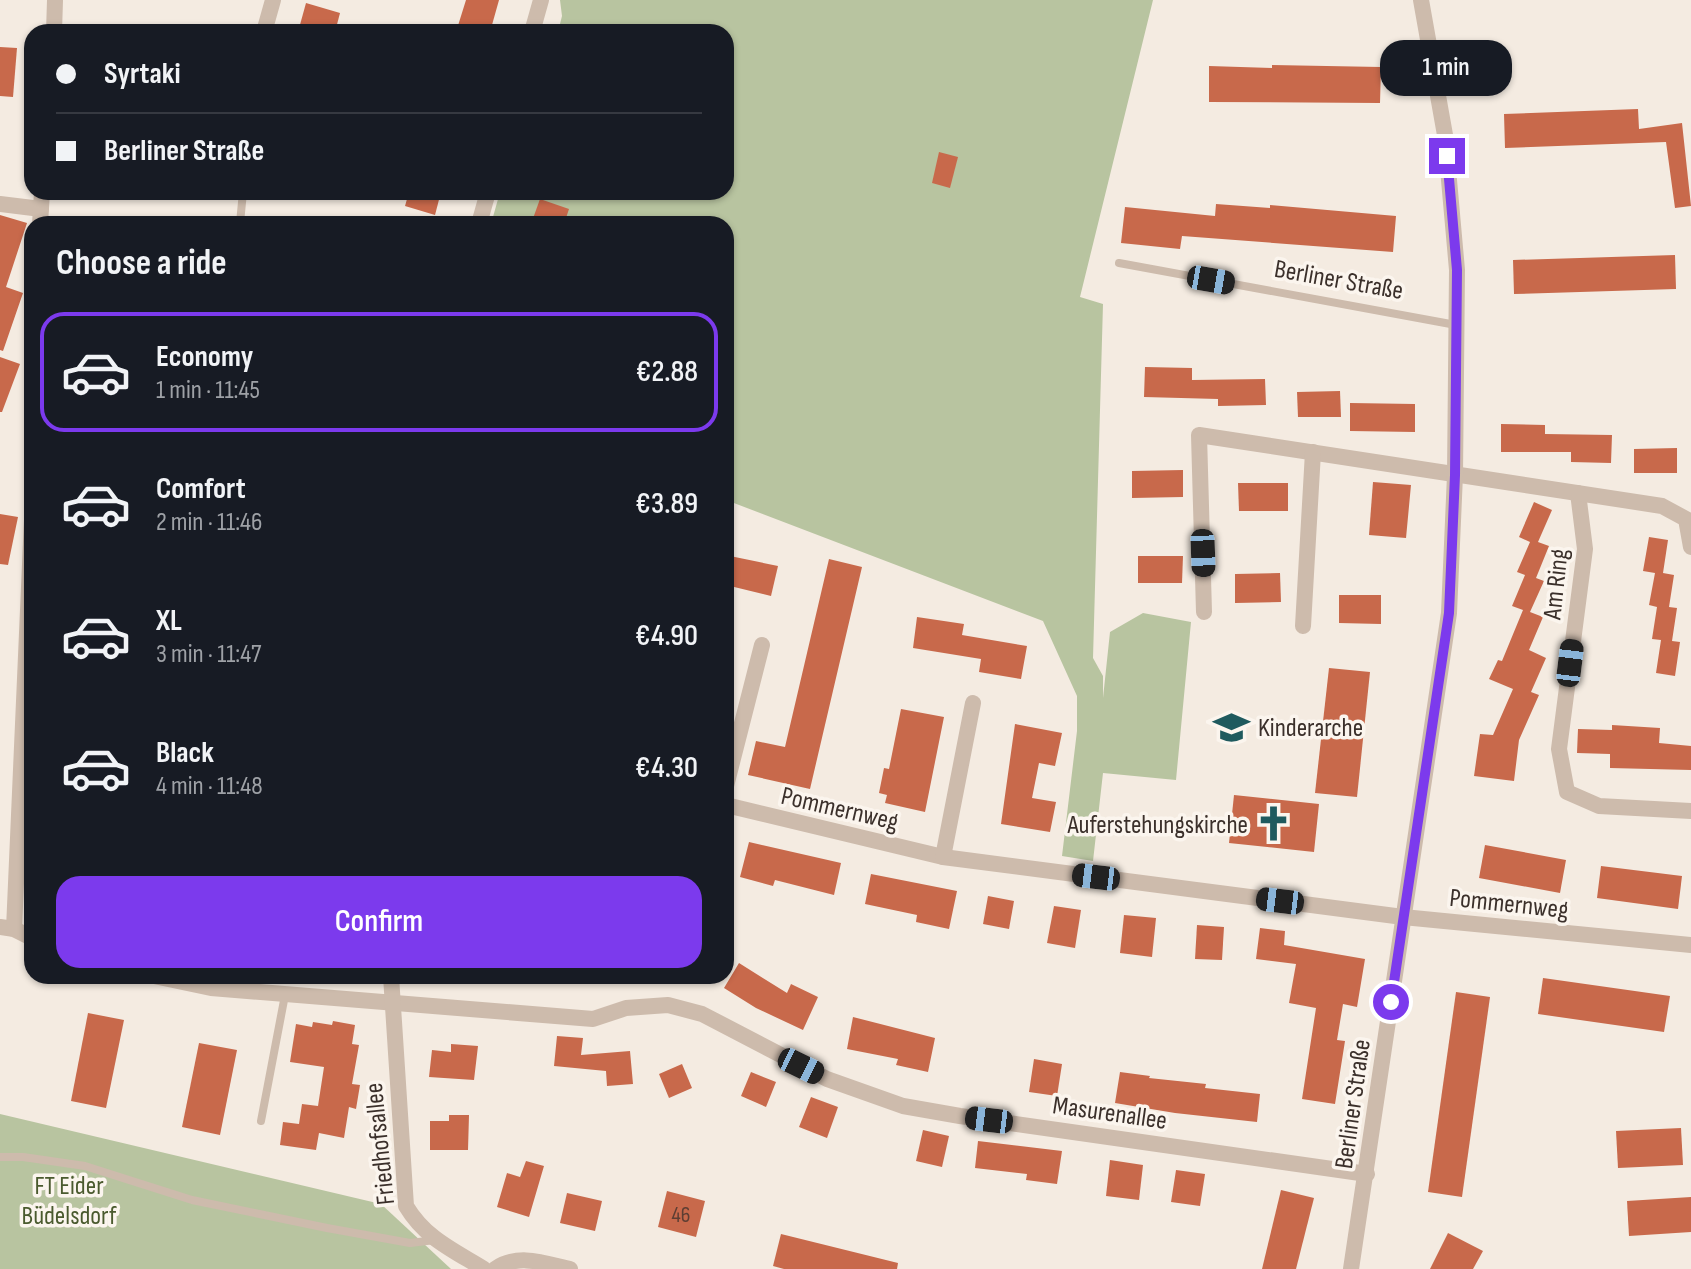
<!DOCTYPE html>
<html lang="en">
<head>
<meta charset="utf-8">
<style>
	body { margin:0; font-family:"Sofia Sans Condensed",sans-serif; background:#242831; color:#f1f3f6; height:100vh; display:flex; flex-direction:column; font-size:30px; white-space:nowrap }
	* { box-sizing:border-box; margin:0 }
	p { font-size:26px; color:#9ea1a6 }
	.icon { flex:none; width:44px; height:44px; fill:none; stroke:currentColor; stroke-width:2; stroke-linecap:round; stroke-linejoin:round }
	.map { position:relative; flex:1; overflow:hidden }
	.sheet { position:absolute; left:24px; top:216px; width:710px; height:768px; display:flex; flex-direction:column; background:#171b24; border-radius:24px; box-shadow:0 2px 6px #0004 }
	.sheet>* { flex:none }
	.top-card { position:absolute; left:24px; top:24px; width:710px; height:176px; border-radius:24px; box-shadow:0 2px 6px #0004; display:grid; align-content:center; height:176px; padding:0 32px; background:#171b24 }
	.end { position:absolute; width:36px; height:36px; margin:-18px; border:10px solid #7c3aed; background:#fff; box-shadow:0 0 0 4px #fff }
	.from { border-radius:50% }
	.bubble { position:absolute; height:56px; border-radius:24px; background:#171b24; box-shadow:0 2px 6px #0004; font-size:26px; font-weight:600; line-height:56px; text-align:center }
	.car { position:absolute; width:24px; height:48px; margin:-24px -12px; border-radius:10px; box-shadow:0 0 6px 2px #0007; background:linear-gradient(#222 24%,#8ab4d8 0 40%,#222 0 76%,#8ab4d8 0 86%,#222 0) }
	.top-card b { display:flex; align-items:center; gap:28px; height:76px; font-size:30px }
	.top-card b+b { border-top:2px solid #363941 }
	.top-card i { width:20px; height:20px; background:#f1f3f6 }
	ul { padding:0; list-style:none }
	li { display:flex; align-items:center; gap:24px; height:120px; margin:0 16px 12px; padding:0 16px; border:4px solid transparent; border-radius:24px }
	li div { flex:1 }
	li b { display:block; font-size:30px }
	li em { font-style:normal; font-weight:600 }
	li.active { border-color:#7c3aed }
	li>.icon { width:72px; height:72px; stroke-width:1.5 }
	h2 { padding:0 32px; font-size:36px; line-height:96px }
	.button { display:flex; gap:16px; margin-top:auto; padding:16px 32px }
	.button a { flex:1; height:92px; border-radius:24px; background:#7c3aed; color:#fff; font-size:32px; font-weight:600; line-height:92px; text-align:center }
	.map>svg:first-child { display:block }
</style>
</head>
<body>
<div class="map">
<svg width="1691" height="1269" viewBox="0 0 1691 1269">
	<rect width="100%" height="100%" fill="#f4ebe1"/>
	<g fill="#b8c4a0">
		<polygon points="560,0 1153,0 1080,297 1103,304 1093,658 1103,676 1103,698 1110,632 1143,613 1191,622 1176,780 1103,773 1093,861 1062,856 1077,731 1077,696 1043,621 726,500 726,224 491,224 500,192 726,192 726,32 558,32 562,16"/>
		<polygon points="0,1114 381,1204 451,1269 0,1269"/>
	</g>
	<g fill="#c8694b">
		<polygon points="466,0 499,0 490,32 456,32"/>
		<polygon points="306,3 340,13 335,32 298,32"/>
		<polygon points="0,47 17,48 13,97 0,96"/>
		<polygon points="1272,65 1381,67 1380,103 1209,102 1209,66 1272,68"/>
		<polygon points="1638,109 1639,129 1682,123 1691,206 1675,208 1666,142 1505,148 1504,114"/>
		<polygon points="939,152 958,157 950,188 932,183"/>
		<polygon points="409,192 441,192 435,215 405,206"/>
		<polygon points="540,199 569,209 564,224 531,224"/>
		<polygon points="1216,204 1270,208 1270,205 1396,216 1393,252 1182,236 1180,249 1121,243 1125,207 1215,216"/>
		<polygon points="0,215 27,223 6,287 23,293 3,351 0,350"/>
		<polygon points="1675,255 1676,289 1514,294 1513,260"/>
		<polygon points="0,357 20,364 2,412 0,412"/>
		<polygon points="1145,367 1192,368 1192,380 1265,379 1266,405 1218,406 1218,399 1144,397"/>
		<polygon points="1340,391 1341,417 1298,417 1297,392"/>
		<polygon points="1350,403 1415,404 1415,432 1350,431"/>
		<polygon points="1501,424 1545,425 1545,434 1612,435 1611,463 1571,462 1571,452 1501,452"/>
		<polygon points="1677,448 1677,473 1634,473 1634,449"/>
		<polygon points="1183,470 1183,497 1132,498 1132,471"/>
		<polygon points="1373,482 1411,485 1406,538 1369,535"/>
		<polygon points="1238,483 1288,483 1288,511 1239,511"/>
		<polygon points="1534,502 1552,510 1538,542 1549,546 1536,578 1544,581 1530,612 1543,617 1529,650 1546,658 1531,692 1539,695 1519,740 1514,781 1474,776 1480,734 1493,735 1513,689 1489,679 1498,660 1502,661 1523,610 1512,606 1525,575 1517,572 1530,542 1519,537"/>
		<polygon points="0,514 18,517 8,565 0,564"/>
		<polygon points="1649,537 1668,540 1663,573 1674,575 1669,607 1677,608 1672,641 1680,642 1675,676 1656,673 1661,640 1652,639 1657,607 1649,605 1655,573 1643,571"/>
		<polygon points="730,556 778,566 771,596 726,585"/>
		<polygon points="1138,556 1183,556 1182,583 1138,583"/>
		<polygon points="829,559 862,567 810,789 748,775 756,741 785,747"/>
		<polygon points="1280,573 1281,602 1235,603 1235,574"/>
		<polygon points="1339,595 1381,595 1381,624 1339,623"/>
		<polygon points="917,617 964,624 962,635 1027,646 1021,679 979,672 981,659 913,648"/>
		<polygon points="1329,668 1370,672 1357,797 1315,793"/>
		<polygon points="901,709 944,717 925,812 885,803 887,795 879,793 884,768 889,769"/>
		<polygon points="1015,724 1062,733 1055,766 1039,763 1032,798 1056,802 1050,832 1001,824"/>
		<polygon points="1612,725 1660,728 1659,743 1691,746 1691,770 1610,768 1610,754 1577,753 1578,729 1612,730"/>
		<polygon points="1234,795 1319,804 1314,852 1229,843"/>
		<polygon points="749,842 841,863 834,895 775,880 773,886 740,877"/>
		<polygon points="1485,845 1566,860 1560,893 1479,878"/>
		<polygon points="1601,866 1682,876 1678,909 1597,898"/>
		<polygon points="871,874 957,891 949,929 916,922 917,915 865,904"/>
		<polygon points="988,896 1014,901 1009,929 983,924"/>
		<polygon points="1054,906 1081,910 1075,948 1047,943"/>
		<polygon points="1124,915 1156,918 1152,957 1120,953"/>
		<polygon points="1197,925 1224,927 1222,960 1195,959"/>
		<polygon points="1260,928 1285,931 1284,945 1365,959 1357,1007 1343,1004 1337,1040 1345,1041 1335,1104 1302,1099 1316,1008 1289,1003 1296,964 1256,959"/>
		<polygon points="739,963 787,993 791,984 818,997 803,1030 756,1008 724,988"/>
		<polygon points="1543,978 1670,996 1664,1032 1538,1014"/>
		<polygon points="1456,992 1490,997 1462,1197 1428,1192"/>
		<polygon points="88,1013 124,1020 106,1108 71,1101"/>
		<polygon points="853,1017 935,1038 928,1072 896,1065 898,1059 847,1049"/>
		<polygon points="333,1021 355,1025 352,1044 359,1045 352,1084 360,1085 356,1109 349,1107 344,1138 319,1133 316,1150 280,1145 283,1122 299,1124 302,1104 318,1106 324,1067 290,1062 296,1024 312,1027 313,1022 332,1025"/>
		<polygon points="557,1036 583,1038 581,1055 630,1051 633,1084 607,1086 606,1071 554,1066"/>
		<polygon points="199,1043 237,1050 220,1135 182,1127"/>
		<polygon points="451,1044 478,1046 474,1080 429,1077 432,1050 451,1052"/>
		<polygon points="1034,1059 1062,1064 1057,1096 1029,1092"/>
		<polygon points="682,1064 692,1088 669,1098 659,1074"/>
		<polygon points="751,1072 776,1082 766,1107 741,1096"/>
		<polygon points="1120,1072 1150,1076 1149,1078 1206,1084 1205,1088 1260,1094 1257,1122 1175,1113 1115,1103"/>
		<polygon points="811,1097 838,1107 827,1138 799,1127"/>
		<polygon points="449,1115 469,1115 468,1150 430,1150 430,1121 449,1121"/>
		<polygon points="1681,1128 1683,1165 1618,1168 1616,1131"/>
		<polygon points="923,1130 949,1136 942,1167 916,1161"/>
		<polygon points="978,1141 1062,1151 1057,1184 1026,1180 1027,1174 975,1168"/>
		<polygon points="1110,1160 1143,1165 1139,1200 1106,1196"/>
		<polygon points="526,1161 544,1166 529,1217 497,1207 507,1173 520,1177"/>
		<polygon points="1176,1170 1205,1174 1200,1206 1171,1202"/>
		<polygon points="1281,1190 1314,1198 1296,1269 1262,1269"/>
		<polygon points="667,1191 705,1201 696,1237 658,1227"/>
		<polygon points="567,1193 602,1201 595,1231 560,1223"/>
		<polygon points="1691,1197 1691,1232 1629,1236 1627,1201"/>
		<polygon points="1448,1233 1483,1251 1473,1269 1430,1269"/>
		<polygon points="781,1234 898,1263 897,1269 784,1269 773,1266"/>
	</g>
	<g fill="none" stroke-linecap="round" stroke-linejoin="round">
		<g stroke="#cdbbac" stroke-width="8">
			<polyline points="240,223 243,192"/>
			<polyline points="1119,263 1456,325"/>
			<polyline points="261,1121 285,995"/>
			<polyline points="0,1157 23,1157 85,1166 192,1200 327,1228 410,1243 435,1240"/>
		</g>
		<g stroke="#cdbbac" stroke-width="16">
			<polyline points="54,32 55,0"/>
			<polyline points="264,32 273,0"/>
			<polyline points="532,32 541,0"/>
			<polyline points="0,204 41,209"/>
			<polyline points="40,224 42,192"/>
			<polyline points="479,224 488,192"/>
			<polyline points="1578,493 1585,549 1559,749 1567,792 1599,806 1691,811"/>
			<polyline points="1204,612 1199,435 1662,506 1686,519 1691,547"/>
			<polyline points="1303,626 1313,452"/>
			<polyline points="726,786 762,645"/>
			<polyline points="726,805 943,857 1403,917 1691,945"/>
			<polyline points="943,857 973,703"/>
			<polyline points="0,927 14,929 32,938"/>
			<polyline points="14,929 32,519"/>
			<polyline points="154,976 211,988 593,1019 626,1008 668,1005 702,1014 827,1079 903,1106 960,1116 1367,1174"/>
			<path d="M391 976 406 1206C425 1238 453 1250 484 1269"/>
			<path d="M495 1269C518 1253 544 1263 570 1269"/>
			<polyline points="1351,1269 1449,613 1455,475 1457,270 1445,135 1421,0"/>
		</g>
	</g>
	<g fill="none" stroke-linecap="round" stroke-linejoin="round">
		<polyline stroke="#7c3aed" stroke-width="10" points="1391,1002 1449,613 1455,475 1457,270 1447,156"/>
	</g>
	<defs>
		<symbol id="school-bare" viewBox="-9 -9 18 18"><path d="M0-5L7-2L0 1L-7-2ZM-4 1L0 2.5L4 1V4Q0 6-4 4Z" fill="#1f5a5e" stroke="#fbf5ee" stroke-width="2.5" paint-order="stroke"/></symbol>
		<symbol id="church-bare" viewBox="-9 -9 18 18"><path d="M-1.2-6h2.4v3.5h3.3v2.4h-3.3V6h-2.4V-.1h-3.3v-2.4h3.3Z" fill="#1f5a5e" stroke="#fbf5ee" stroke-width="2.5" paint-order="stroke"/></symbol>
	</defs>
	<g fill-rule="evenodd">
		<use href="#school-bare" x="1206" y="702" width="51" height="51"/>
		<use href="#church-bare" x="1248" y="798" width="51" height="51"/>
	</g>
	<g text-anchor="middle" stroke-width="7" stroke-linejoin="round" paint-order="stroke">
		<g font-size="22" fill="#5e3e33">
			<text x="681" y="1222">46</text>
		</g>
		<g font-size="26" fill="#3b302b" stroke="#fbf5ee">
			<text transform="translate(1339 279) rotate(10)" y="9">Berliner Straße</text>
			<text transform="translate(1555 584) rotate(-84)" y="9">Am Ring</text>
			<text transform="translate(840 808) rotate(13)" y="9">Pommernweg</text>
			<text transform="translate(1509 903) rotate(6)" y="9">Pommernweg</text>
			<text transform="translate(1352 1104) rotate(-82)" y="9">Berliner Straße</text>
			<text transform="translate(1110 1112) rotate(8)" y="9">Masurenallee</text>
			<text transform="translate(379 1144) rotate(-96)" y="9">Friedhofsallee</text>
		</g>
		<g font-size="26" fill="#3b302b" stroke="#fbf5ee" text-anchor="start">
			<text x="1258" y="736">Kinderarche</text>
			<text x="1248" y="833" text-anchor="end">Auferstehungskirche</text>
		</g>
		<g font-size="26" fill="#4a5a2e" stroke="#fbf5ee">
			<text x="69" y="1194">FT Eider<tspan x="69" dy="30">Büdelsdorf</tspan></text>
		</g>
	</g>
</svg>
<i class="end from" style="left:1391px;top:1002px"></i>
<i class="end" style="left:1447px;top:156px"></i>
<div class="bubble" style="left:1380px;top:40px;width:132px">1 min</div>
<i class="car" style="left:1211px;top:280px;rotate:100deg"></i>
<i class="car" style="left:1203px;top:553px;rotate:178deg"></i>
<i class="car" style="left:1570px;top:663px;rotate:7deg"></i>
<i class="car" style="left:1096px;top:877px;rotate:277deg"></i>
<i class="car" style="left:1280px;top:901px;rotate:277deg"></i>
<i class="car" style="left:801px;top:1066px;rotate:116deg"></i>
<i class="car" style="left:989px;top:1120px;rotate:277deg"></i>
<div class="top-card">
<b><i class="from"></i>Syrtaki</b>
<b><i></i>Berliner Straße</b>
</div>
<section class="sheet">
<h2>Choose a ride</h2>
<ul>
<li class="active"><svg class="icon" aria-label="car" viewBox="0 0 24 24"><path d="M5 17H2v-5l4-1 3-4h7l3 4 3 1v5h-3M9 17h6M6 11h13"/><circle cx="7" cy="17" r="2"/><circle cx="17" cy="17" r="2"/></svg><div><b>Economy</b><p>1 min · 11:45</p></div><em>€2.88</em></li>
<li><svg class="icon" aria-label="car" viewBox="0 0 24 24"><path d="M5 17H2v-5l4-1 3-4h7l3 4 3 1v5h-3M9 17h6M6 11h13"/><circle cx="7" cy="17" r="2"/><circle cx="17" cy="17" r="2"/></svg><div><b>Comfort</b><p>2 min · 11:46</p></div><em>€3.89</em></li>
<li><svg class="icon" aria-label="car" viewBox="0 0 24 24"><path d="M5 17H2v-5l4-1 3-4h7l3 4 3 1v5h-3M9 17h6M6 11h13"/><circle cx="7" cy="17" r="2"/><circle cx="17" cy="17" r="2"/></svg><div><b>XL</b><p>3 min · 11:47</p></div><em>€4.90</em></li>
<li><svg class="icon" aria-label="car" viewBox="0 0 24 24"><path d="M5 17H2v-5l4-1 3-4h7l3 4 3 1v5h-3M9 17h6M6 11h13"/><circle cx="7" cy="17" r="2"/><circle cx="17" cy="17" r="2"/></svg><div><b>Black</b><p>4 min · 11:48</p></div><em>€4.30</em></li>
</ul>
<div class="button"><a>Confirm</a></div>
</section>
</div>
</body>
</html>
